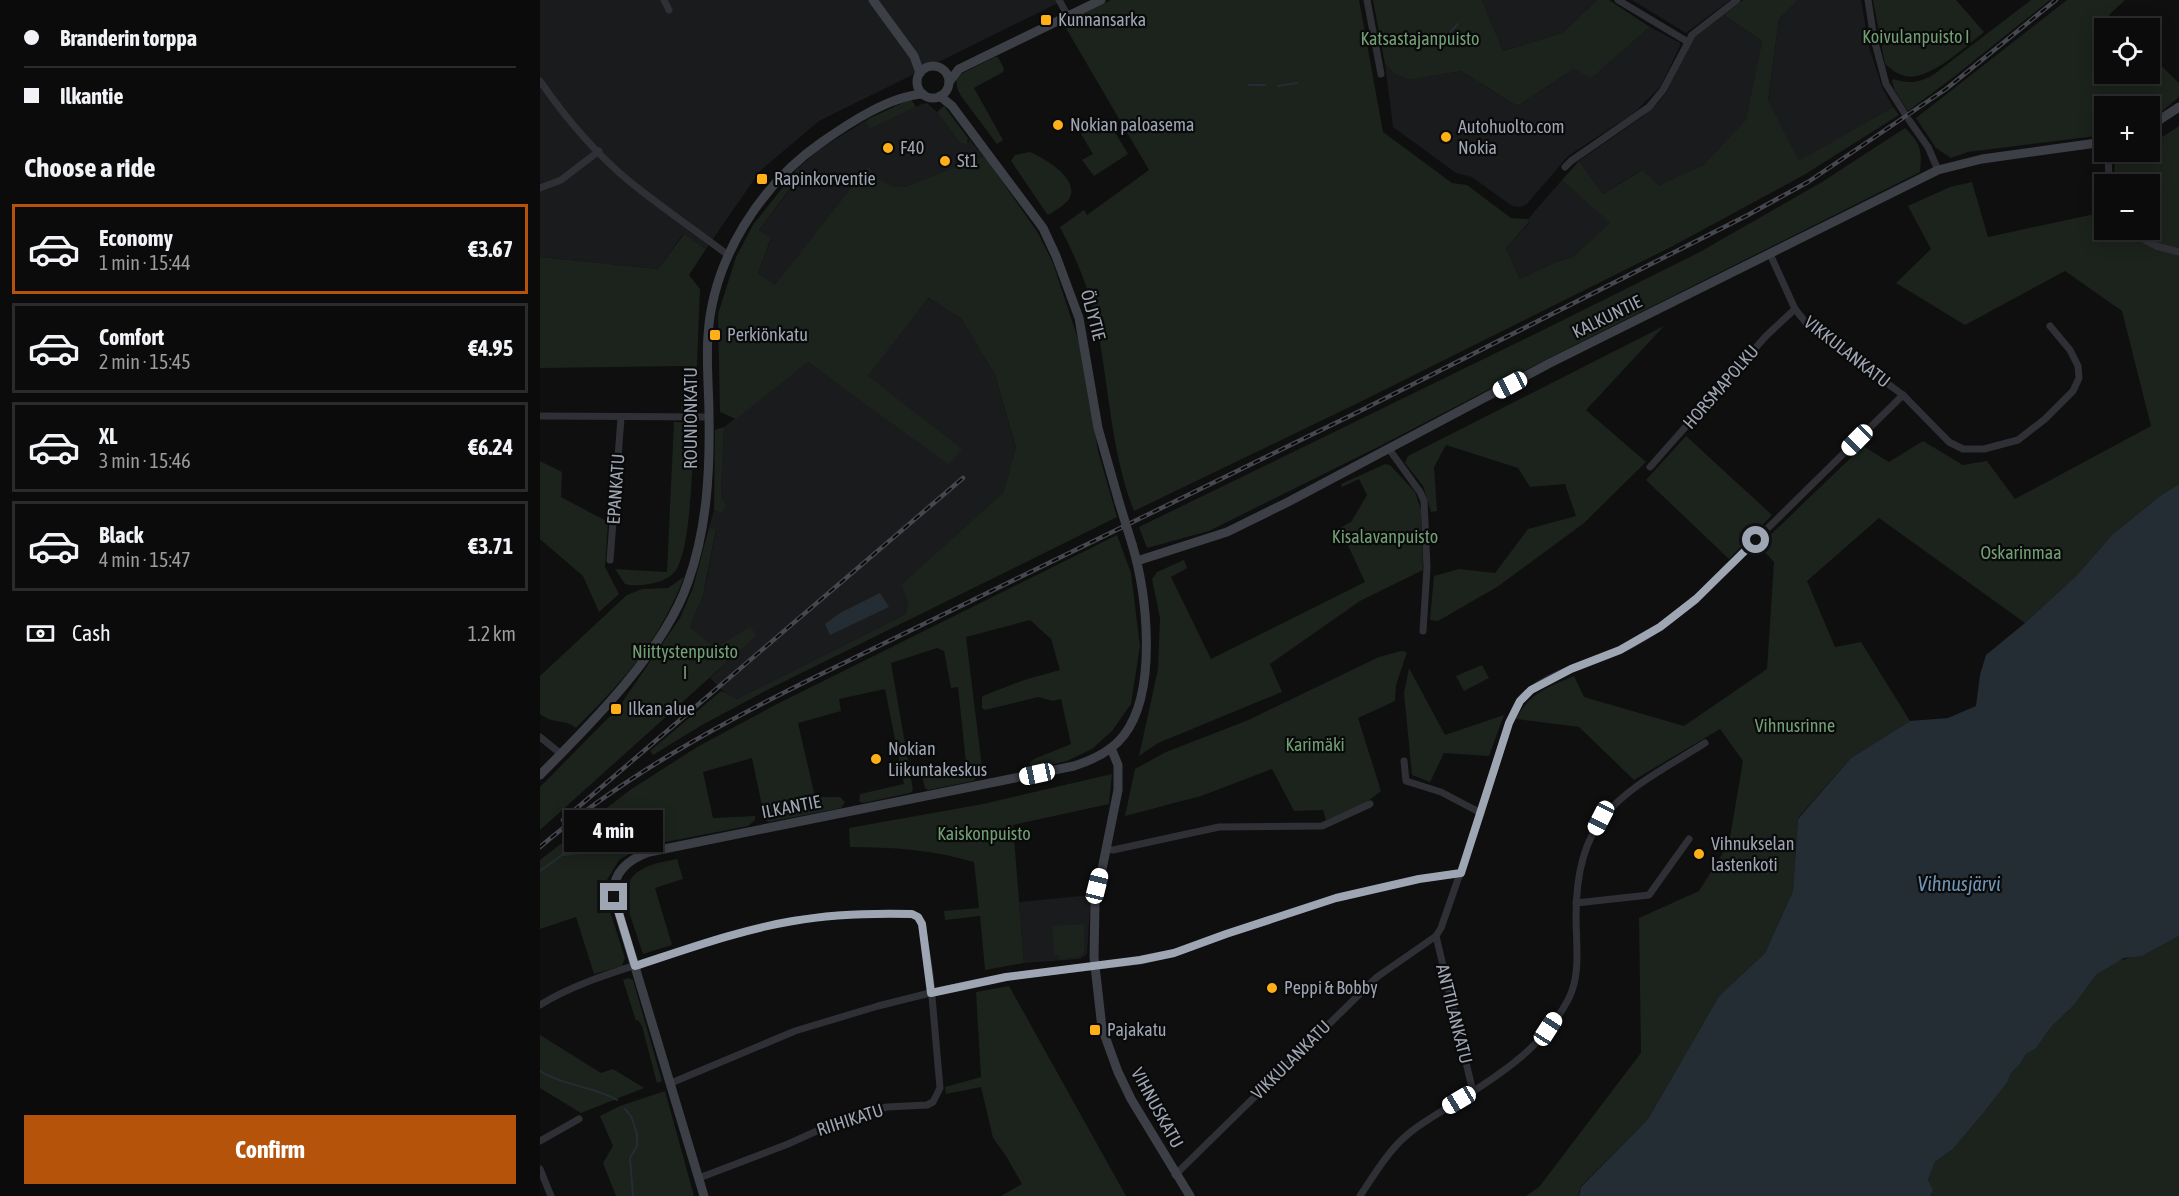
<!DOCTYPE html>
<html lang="en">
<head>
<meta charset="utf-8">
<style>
	body { margin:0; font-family:"Asap Condensed",sans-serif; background:#19191a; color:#f1f3f6; height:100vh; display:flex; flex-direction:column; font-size:22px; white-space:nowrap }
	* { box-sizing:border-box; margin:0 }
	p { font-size:20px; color:#9a9b9d }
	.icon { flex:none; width:33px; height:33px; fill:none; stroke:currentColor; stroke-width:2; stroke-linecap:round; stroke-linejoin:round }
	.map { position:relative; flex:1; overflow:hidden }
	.side { display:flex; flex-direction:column; background:#0b0b0c; width:540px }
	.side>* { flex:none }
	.top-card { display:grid; align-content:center; height:132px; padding:0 24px; background:#0b0b0c }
	.buttons { position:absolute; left:1554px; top:18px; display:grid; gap:12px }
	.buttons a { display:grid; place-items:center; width:66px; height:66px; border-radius:0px; background:#0b0b0c; box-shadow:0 3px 15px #0003,0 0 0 2px #2b2b2d; font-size:30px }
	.end { position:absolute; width:27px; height:27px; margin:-14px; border:8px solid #9ea5b3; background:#111; box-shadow:0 0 0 3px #111 }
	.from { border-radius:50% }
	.bubble { position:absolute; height:42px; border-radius:0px; background:#0b0b0c; box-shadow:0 3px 15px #0003,0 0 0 2px #2b2b2d; font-size:20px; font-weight:700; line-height:42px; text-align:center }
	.car { position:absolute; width:18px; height:36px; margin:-18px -9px; border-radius:8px; box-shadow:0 0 4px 2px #0007; background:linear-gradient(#fff 24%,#345 0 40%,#fff 0 76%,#345 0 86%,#fff 0) }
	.top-card b { display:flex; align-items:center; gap:21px; height:57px; font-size:22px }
	.top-card b+b { border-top:2px solid #2b2b2d }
	.top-card i { width:15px; height:15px; background:#f1f3f6 }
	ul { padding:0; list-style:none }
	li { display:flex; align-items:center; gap:18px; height:90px; margin:0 12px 9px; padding:0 12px; border:3px solid #2b2b2d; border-radius:0px }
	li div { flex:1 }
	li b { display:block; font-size:22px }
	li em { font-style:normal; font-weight:700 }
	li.current { border-color:#b45309 }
	li>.icon { width:54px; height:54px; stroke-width:1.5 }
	h2 { padding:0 24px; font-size:27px; line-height:72px }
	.pay { display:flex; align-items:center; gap:15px; height:66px; padding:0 24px; font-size:22px }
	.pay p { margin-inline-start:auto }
	.primary-button { display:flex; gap:12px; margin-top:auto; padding:12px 24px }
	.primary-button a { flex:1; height:69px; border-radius:0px; background:#b45309; color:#fff; font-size:24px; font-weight:700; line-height:69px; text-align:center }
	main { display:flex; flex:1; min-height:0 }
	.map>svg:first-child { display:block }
</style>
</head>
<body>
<main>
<section class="side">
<div class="top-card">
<b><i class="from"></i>Branderin torppa</b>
<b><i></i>Ilkantie</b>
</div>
<h2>Choose a ride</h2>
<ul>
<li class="current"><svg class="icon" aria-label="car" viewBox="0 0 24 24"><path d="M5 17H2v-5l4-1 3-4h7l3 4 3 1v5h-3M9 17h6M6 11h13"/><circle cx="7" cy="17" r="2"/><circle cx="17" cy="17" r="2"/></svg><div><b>Economy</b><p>1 min · 15:44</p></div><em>€3.67</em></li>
<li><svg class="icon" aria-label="car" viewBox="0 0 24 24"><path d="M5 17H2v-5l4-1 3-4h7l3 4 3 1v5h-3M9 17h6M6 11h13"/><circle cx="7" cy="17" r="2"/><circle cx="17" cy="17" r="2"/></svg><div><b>Comfort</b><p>2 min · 15:45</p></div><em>€4.95</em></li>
<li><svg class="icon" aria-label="car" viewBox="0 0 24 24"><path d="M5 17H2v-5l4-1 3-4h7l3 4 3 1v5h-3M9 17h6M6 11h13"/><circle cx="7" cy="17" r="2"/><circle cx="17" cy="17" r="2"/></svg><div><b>XL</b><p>3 min · 15:46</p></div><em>€6.24</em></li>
<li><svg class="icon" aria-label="car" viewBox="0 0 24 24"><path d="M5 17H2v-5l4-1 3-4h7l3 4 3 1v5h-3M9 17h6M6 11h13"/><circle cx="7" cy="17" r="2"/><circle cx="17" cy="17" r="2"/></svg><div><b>Black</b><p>4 min · 15:47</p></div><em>€3.71</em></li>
</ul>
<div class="pay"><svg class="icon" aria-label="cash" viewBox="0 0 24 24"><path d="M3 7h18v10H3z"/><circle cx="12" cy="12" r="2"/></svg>Cash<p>1.2 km</p></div>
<div class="primary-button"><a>Confirm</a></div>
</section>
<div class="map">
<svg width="1639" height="1196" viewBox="0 0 1639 1196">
	<rect width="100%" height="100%" fill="#0f0f10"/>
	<g fill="#1a1b1d">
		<polygon points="0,0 524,0 279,121 220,171 166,249 143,234 118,269 0,257"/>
		<polygon points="942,0 1057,0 1022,33 963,51"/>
		<polygon points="1092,0 1190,0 1146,33"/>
		<polygon points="1258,0 1321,0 1329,47 1342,87 1353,107 1259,162 1228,101 1239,19"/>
		<polygon points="1184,15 1222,41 1207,120 1163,165 1119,185 1101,170 1063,194 1039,161 1102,117 1117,104 1126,93 1154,38"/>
		<polygon points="1110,27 1140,43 1140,46 1120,87 1095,112 1028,156 987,204 981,207 972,206 932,177 916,173 853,127 845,64 854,74 870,80 921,71 977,106 1034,69 1051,77"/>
		<polygon points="387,103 397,112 420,143 429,142 428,138 448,161 438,158 379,182 365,187 352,188 345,185 328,166 235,286 218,273 231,239 219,230 261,175 258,168 280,149 328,119 326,123 330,129 382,104"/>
		<polygon points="1022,180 1071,223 1033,257 1013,263 980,279 966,248 989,223 988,219"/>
		<polygon points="387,298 421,317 455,375 476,449 463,493 368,601 366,614 197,699 188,696 170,678 216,635 210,628 175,649 150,627 163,596 167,578 176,530 169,528 174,510 182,513 181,490 184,427 268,362 314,394"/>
		<polygon points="551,895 547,954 540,959 484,963 479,902"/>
	</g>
	<g fill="#1b231c">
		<path d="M571 0H819L843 132 912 183 927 185 971 218 988 219 989 222 966 248 980 279 1013 263 1033 257 1070 223 1022 180 1039 161 1063 194 1102 170 1119 185 1163 165 1206 120 1222 41 1184 15 1203 0H1258L1239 19 1228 100 1259 161 1353 107 1359 115 1264 175 1131 247 822 401 594 511C570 450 569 381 555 317 548 286 535 256 520 227L544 210 547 215 609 170 523 23Z"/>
		<polygon points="833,0 942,0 963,51 1022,33 1057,0 1069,0 1110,27 1051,78 1034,69 977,106 921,71 870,80 854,74 845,64"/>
		<path d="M1333 0H1416L1444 32C1426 46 1388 82 1365 76 1357 74 1351 69 1345 64Z"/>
		<path d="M1491 0H1510L1415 76 1368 111 1355 91 1352 81 1353 79C1369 84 1379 83 1393 75Z"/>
		<polygon points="1527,0 1585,0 1569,15 1582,28 1564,28 1564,74 1610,74 1610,55 1639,83 1639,97 1620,113 1610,117 1610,106 1564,106 1564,135 1428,152 1411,158 1396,148 1376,118"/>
		<polygon points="455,57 458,57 464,69 463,72 434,88 463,140 457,144 421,96 417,88 416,80 421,74"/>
		<polygon points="371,99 376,107 330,129 326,123 328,119"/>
		<polygon points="404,106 428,138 427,144 420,143 397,112"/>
		<polygon points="567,119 588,154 554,176 542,160 553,154 541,134"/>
		<path d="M1639 126V484L1620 496 1573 534 1536 576 1485 623 1339 518 1267 581 1295 647 1321 642 1370 721 1311 758 1258 818 1253 891 1225 953 1179 996 1108 1119 1041 1186 1038 1196H986L999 1187 1101 1053 1099 918 1159 891 1189 843 1203 761 1180 729 1094 780 1039 727 976 719C989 693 1008 687 1034 676L1044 697 1144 726 1227 669 1234 562 1219 546 1323 446 1349 462 1383 441 1423 465 1447 461 1475 499 1611 426 1582 311 1525 271 1425 325 1356 283 1391 249 1368 206 1410 187 1432 182 1448 237 1564 212V230H1610V184H1574L1575 159 1585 152H1610V142L1624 136Z"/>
		<path d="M1365 128C1381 144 1382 150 1380 172L1005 360 840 446 669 531 607 548 599 527 997 333 1158 253 1282 182Z"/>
		<path d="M490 152C504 158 541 179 529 199 525 205 516 210 510 214H507L471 161 475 155Z"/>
		<path d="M443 157 448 161 498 233 513 263 539 342 558 451 577 517 231 688 162 725 113 755 110 751 181 691 197 699 366 614 368 601 361 585 463 493 476 448 455 375 421 318 388 298 328 376 422 449 409 465 268 362 196 419 180 412 178 314 196 257 213 225 258 168 261 174 219 230 231 238 218 273 235 285 328 166C342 181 344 188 365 187L438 158Z"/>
		<polygon points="144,234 166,249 149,275 160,289 155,412 141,412 143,366 0,368 0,257 118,269"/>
		<polygon points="1124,326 1046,410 1106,462 1044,523 957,587 898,621 890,620 894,576 919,569 955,573 988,529 1036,516 1025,484 990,487 978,468 906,445 894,467 897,511 891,512 883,486 865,463 868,456"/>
		<path d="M134 422 155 423C152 456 152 545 136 570 128 583 99 588 85 584L75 569 127 572Z"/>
		<polygon points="184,427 181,490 182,499 186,506 182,513 174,510 175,430"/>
		<polygon points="1146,436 1232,515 1189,559 1106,480"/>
		<polygon points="0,461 22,472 21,497 68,522 65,567 79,594 59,612 43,576 0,539"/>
		<polygon points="845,464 850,465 875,492 881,510 883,570 820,601 730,664 742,692 618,743 599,756 618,669 620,618 612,579 617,572 644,560 647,568 631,577 671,659 825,582 800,528 811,522 827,495 819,479 802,487 801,484"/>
		<polygon points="169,528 176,529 163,596 150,627 175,648 210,627 217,635 0,830 0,787 79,707 140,618 153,588"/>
		<path d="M577 535 591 573 600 646 591 704 572 731 552 749 527 761 493 769 489 763 494 759 531 744 521 699 513 701 498 697 445 710 442 708V697L445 695 484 680 520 670 511 639 490 620 426 637 441 759C442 769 443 775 433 781L388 790 385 788 381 772 426 763 418 687 411 688 404 651 397 648 351 663 373 790 370 793 323 803 319 801 320 794 364 784 345 689 299 699 301 711 258 723 275 797H300L305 802 301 808 229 822 225 820 212 758 163 772 173 818 215 816V820L208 826 100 847 79 860 67 880 66 899 85 958 82 966 54 974 36 917 0 929V860L90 790 157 747 235 705Z"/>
		<path d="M144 577C119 642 84 680 36 728 24 718 14 725 0 714V676L87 595 102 589 128 588Z"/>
		<polygon points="861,651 867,652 856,685 855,701 818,718 841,791 824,804 786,820 783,810 754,811 732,769 661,796 585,816 595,769 626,752 706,721 839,657"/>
		<polygon points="942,665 949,678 924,691 916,676"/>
		<polygon points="869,668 905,735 964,715 949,756 904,753 890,782 872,775 864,693"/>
		<path d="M572 774 569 804 473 825 484 963 445 970 440 916 405 920 404 911 439 908 434 862C393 850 353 847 310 847L309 828 443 804Z"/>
		<path d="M137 859 143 879 115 888 132 945 103 954 84 897C89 867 112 864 137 859Z"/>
		<polygon points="544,924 544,952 539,957 519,959 519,955 514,955 512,926"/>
		<polygon points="1639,936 1639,1196 1390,1196 1388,1180 1395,1162 1413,1149 1445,1111 1467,1083 1471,1073 1481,1063 1486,1054 1496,1047 1511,1027 1534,1005 1557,974 1575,962 1609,952"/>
		<polygon points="88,978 93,980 122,1081 117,1083 102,1026 98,1020 96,1021 83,980"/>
		<polygon points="469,986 586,1196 461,1196 482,1184 466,1156 453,1138 441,1087 406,1094 405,1087 441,1077 436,992"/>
		<polygon points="0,1035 61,1073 73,1069 104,1088 41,1113 0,1088"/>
		<polygon points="125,1091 154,1196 76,1196 63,1163 73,1146 60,1116 80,1106"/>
	</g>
	<g fill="#242d34">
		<polygon points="1639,484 1639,936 1602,956 1584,958 1557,974 1534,1005 1511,1027 1496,1048 1486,1054 1481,1063 1471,1073 1467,1083 1445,1111 1413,1149 1395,1162 1388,1180 1393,1190 1390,1196 1039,1196 1041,1187 1108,1119 1179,996 1225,953 1253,891 1258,819 1311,758 1370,721 1408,718 1436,706 1440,675 1446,655 1485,623 1536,576 1573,534 1620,496"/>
		<polygon points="340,593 349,607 290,635 285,624 300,613"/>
	</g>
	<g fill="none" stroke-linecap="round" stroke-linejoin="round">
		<g stroke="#242d34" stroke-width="2">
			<polyline points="910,32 918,24"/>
			<polyline points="709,85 725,85"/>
			<polyline points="738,86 757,83"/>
			<polyline points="0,871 22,855 51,852 106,814"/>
			<path d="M0 1071C24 1086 53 1086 77 1100"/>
			<polyline points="85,1109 91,1116 97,1134 97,1146 90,1158 93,1196"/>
		</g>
		<g stroke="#2f3035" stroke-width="7">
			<polyline points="124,0 129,10"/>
			<polyline points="519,0 528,16"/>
			<polyline points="827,0 841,74"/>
			<polyline points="1078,0 1148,42"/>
			<polyline points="1328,0 1334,39 1346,84 1365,114"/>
			<path d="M0 81C25 117 55 153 89 181 121 207 155 230 188 255"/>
			<polyline points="1369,120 1388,147 1398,170"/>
			<polyline points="1568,152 1569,184"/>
			<polyline points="1025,167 1031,161 1109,107 1123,90 1152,35 1197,0"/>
			<polyline points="0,188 21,180 59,151"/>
			<polyline points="1586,230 1616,246 1639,252"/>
			<polyline points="1230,254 1255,309 1267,324 1363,395 1409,442 1423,449 1444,449 1478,440 1505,419 1533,391 1539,378 1538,366 1530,350 1510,326"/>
			<polyline points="0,416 169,417"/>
			<polyline points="849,449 880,492 884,501 887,567 883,631"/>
			<polyline points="1110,467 1226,336 1255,309"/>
			<polyline points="70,560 81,418"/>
			<polyline points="0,737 21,754"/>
			<polyline points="864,761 866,781 901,792 941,813"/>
			<polyline points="567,849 573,850 679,827 782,826 830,804"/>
			<polyline points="1036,903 1109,895 1149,839"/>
			<polyline points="896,936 933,1092"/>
			<path d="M0 1005C36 983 78 971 118 958 162 944 205 930 250 921 290 914 331 913 372 914L378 917 382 924 390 974 400 1088 393 1102 387 1105 347 1107 310 1116 248 1144 159 1178"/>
			<polyline points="131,1083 255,1031 338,1006 402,990 466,977 600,961 635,953 686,934 796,898 879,879 921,873"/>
			<polyline points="0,1141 39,1119"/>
			<polyline points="0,1169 11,1196"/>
			<path d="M635 1175 837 977 896 936 901 928 940 816 969 723C973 713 977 702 985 695 1011 670 1061 661 1093 644 1122 628 1147 608 1170 585L1363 395"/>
			<path d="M820 1196C834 1175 848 1151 867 1135 887 1118 911 1107 932 1092 971 1067 1007 1041 1029 998 1041 974 1036 943 1036 917 1036 811 1085 793 1165 743"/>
		</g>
		<g stroke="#3d3f46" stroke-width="9">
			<polyline points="333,0 374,56 380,73"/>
			<circle cx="393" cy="82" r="16"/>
			<polyline points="409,82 419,69 561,0"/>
			<polyline points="400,96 412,106 503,228 516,256 539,318 558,428 579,502"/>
			<polyline points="1610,126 1639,107"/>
			<polyline points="597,561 687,532 748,502 1010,363 1398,170 1442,159 1564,142"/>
			<polyline points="571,748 578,765 578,790 555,904 554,957 562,1028 578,1072 591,1099 650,1196"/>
			<path d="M0 775C51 724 125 650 148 582 167 529 170 472 169 417 169 390 166 362 168 335 173 259 220 185 282 142 309 123 350 96 383 94"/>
			<path d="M164 1196 74 897C71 873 89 859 109 852L534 766C553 760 572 751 584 735 618 691 607 594 592 544"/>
		</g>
		<defs>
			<g id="rail">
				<polyline points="23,820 423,478"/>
				<path d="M0 847C81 778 176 726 271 679L814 414 1208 215 1268 182 1406 89 1516 0"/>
			</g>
		</defs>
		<use href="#rail" stroke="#46484f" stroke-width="4.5"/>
		<use href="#rail" stroke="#0a0a0b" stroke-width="2" stroke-dasharray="7" stroke-linecap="butt"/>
		<polyline stroke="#3d3f46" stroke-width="9" points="579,502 592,544"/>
	</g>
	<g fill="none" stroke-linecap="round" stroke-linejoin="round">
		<path stroke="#9ea5b3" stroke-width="8" d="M74 897 95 966C147 949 199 930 253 921 293 914 333 913 372 914L378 917 382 924 391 993 466 977 600 960 634 953 686 934 796 898 879 879 921 873 969 723 980 701 991 690 1031 669 1080 650 1120 627 1156 599 1216 540"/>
	</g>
	<g fill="#ffaf18" stroke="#0a0a0b" stroke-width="2">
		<rect x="500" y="14" width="12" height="12" rx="3"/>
		<circle cx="518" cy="125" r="6"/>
		<circle cx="906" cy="137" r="6"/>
		<circle cx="348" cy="148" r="6"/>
		<circle cx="405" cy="161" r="6"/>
		<rect x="216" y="173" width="12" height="12" rx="3"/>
		<rect x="169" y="329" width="12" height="12" rx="3"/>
		<rect x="70" y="703" width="12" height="12" rx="3"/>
		<circle cx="336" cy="759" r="6"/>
		<circle cx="1159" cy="854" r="6"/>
		<circle cx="732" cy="988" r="6"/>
		<rect x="549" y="1024" width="12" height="12" rx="3"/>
	</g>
	<g text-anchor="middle" stroke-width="4.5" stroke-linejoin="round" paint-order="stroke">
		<g font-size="18" fill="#9ea5b3" stroke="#0a0a0b" text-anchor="start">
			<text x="518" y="26">Kunnansarka</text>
			<text x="530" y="131">Nokian paloasema</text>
			<text x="918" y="133">Autohuolto.com<tspan x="918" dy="21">Nokia</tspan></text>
			<text x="360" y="154">F40</text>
			<text x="417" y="167">St1</text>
			<text x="234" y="185">Rapinkorventie</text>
			<text x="187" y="341">Perkiönkatu</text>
			<text x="88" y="715">Ilkan alue</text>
			<text x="348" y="755">Nokian<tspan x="348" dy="21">Liikuntakeskus</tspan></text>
			<text x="1171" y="850">Vihnukselan<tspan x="1171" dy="21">lastenkoti</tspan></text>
			<text x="744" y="994">Peppi &amp; Bobby</text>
			<text x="567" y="1036">Pajakatu</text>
		</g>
		<g font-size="18" fill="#72a075" stroke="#0a0a0b">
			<text x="1376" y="43">Koivulanpuisto I</text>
			<text x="880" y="45">Katsastajanpuisto</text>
			<text x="845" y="543">Kisalavanpuisto</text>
			<text x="1481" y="559">Oskarinmaa</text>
			<text x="145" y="658">Niittystenpuisto<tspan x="145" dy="21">I</tspan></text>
			<text x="1255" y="732">Vihnusrinne</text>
			<text x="775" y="751">Karimäki</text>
			<text x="444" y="840">Kaiskonpuisto</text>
		</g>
		<g font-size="18" fill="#9ea5b3" stroke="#0a0a0b">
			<text transform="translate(553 315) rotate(75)" y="6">ÖLJYTIE</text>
			<text transform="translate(1067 317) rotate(-26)" y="6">KALKUNTIE</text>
			<text transform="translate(1307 352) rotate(38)" y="6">VIKKULANKATU</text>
			<text transform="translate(1181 387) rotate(-49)" y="6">HORSMAPOLKU</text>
			<text transform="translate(151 418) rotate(-90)" y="6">ROUNIONKATU</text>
			<text transform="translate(76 489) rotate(-86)" y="6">EPANKATU</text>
			<text transform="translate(251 807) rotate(-11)" y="6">ILKANTIE</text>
			<text transform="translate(914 1014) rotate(76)" y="6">ANTTILANKATU</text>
			<text transform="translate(751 1060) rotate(-45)" y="6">VIKKULANKATU</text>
			<text transform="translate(617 1108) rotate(61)" y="6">VIHNUSKATU</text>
			<text transform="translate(310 1120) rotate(-18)" y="6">RIIHIKATU</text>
		</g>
		<g font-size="20" font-style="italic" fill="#7094b3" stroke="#0a0a0b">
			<text x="1419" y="891">Vihnusjärvi</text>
		</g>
	</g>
</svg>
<div class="buttons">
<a><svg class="icon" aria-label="locate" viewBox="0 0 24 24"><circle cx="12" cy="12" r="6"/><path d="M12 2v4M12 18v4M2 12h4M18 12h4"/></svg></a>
<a>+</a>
<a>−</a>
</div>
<i class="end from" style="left:1216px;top:540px"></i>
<i class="end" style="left:74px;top:897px"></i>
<div class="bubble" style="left:24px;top:810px;width:99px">4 min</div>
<i class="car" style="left:970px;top:385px;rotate:242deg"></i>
<i class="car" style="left:1317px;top:440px;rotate:225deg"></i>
<i class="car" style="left:497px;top:774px;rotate:258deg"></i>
<i class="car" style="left:1061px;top:818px;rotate:207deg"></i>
<i class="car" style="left:557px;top:886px;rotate:14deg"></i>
<i class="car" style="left:1008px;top:1029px;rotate:33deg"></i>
<i class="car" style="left:919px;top:1100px;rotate:239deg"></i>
</div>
</main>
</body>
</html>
